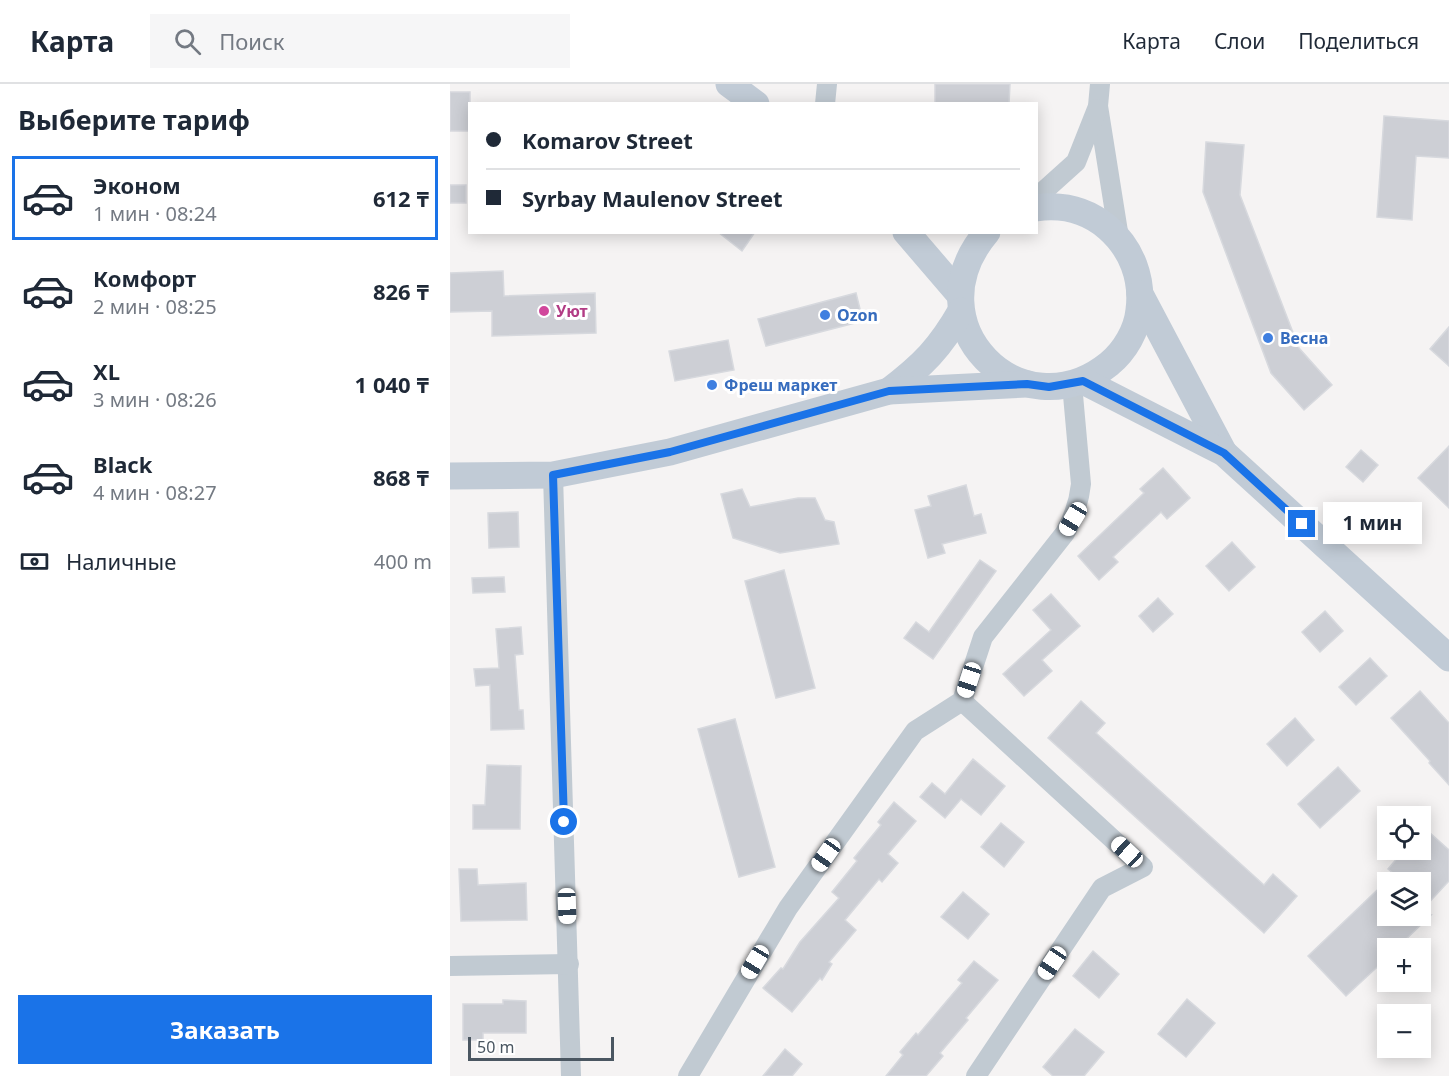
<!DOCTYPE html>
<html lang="ru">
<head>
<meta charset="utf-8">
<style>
	body { margin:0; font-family:"Noto Sans",sans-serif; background:#f6f6f7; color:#1f2937; height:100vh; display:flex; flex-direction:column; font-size:22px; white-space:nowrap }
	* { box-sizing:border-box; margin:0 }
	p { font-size:20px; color:#747a83 }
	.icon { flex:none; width:33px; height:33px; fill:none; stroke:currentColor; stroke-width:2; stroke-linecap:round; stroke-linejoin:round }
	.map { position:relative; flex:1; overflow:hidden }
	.sheet { display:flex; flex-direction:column; background:#fff; width:450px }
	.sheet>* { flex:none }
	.hud { position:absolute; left:18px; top:18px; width:570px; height:132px; border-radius:0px; box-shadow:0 3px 15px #0003; display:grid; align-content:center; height:132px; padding:0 18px; background:#fff }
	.controls { position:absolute; left:927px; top:722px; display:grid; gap:12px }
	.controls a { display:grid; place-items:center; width:54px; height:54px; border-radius:0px; background:#fff; box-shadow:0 3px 15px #0003; font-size:30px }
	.scale { position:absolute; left:18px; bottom:15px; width:146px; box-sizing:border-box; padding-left:6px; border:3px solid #4a5661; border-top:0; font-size:16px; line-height:21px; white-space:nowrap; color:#4a5661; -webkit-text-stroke:4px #fff; paint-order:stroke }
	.end { position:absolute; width:27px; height:27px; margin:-14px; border:8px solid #1a73e8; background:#fff; box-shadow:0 0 0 3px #fff }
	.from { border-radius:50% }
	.bubble { position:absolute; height:42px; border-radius:0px; background:#fff; box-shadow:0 3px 15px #0003; font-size:20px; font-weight:700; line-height:42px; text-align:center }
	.car { position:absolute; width:18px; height:36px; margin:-18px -9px; border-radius:8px; box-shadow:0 0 4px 2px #0007; background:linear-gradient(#fff 24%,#345 0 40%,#fff 0 76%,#345 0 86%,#fff 0) }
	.hud b { display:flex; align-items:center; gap:21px; height:57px; font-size:22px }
	.hud b+b { border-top:2px solid #e0e1e3 }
	.hud i { width:15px; height:15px; background:#1f2937 }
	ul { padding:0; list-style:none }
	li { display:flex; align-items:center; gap:18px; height:84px; margin:0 12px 9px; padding:0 6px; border:3px solid transparent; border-radius:0px }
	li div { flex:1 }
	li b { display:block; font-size:22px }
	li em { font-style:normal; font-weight:700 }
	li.on { border-color:#1a73e8 }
	li>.icon { width:54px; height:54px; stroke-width:1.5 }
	h2 { padding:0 18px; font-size:27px; line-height:72px }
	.pay { display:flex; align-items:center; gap:15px; height:66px; padding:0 18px; font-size:22px }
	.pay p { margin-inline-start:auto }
	.button { display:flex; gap:12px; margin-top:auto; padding:12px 18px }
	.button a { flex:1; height:69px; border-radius:0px; background:#1a73e8; color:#fff; font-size:24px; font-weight:700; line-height:69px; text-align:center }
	header { display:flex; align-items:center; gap:36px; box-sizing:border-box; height:84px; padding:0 30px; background:#fff; border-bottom:2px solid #e0e1e3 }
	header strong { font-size:28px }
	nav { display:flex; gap:33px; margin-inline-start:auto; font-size:21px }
	.search { width:420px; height:54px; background:#f6f6f7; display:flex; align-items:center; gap:15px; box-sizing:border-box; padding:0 21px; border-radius:0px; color:#747a83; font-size:22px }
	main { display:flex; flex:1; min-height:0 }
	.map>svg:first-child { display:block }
</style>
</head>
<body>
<header>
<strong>Карта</strong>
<div class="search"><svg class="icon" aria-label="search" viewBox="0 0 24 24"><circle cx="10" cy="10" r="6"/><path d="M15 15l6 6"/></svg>Поиск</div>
<nav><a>Карта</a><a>Слои</a><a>Поделиться</a></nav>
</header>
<main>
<section class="sheet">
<h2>Выберите тариф</h2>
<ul>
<li class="on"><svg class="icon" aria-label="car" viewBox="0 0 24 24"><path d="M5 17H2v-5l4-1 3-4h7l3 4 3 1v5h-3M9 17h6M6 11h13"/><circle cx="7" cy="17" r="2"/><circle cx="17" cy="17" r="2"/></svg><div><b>Эконом</b><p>1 мин · 08:24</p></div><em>612 ₸</em></li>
<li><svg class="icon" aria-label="car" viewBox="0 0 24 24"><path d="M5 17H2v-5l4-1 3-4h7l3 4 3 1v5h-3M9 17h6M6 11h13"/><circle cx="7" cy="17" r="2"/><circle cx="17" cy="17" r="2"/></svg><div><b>Комфорт</b><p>2 мин · 08:25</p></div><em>826 ₸</em></li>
<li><svg class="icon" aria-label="car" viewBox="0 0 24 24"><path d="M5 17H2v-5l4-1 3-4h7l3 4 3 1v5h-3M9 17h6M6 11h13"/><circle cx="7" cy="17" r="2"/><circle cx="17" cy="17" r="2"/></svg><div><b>XL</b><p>3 мин · 08:26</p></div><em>1 040 ₸</em></li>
<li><svg class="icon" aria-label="car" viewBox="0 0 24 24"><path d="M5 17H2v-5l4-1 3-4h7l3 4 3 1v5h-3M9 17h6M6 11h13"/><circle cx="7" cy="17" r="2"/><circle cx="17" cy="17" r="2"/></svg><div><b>Black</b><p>4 мин · 08:27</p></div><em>868 ₸</em></li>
</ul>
<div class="pay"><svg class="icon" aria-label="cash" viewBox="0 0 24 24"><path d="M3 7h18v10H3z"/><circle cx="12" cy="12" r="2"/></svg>Наличные<p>400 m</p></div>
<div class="button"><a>Заказать</a></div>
</section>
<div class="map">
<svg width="999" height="992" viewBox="0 0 999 992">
	<rect width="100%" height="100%" fill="#f5f3f3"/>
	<g fill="#cdcfd5" stroke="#d7d9de" stroke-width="1.5">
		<polygon points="485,0 560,0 559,20 485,20"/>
		<rect x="0" y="8" width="20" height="39"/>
		<polygon points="934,32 999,37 999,74 966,72 962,136 927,133"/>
		<polygon points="756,58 794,61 790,111 849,264 882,301 854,326 821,289 753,108"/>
		<rect x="0" y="101" width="16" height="18"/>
		<polygon points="268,148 305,148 292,167"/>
		<polygon points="53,187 54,212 145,209 146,249 42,252 42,227 0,228 0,189"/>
		<polygon points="406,209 413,237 316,262 308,235"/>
		<polygon points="999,243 999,282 980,265"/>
		<polygon points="278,256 284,286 225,297 219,267"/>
		<polygon points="999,362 999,424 968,394"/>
		<polygon points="911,366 928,381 913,398 896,383"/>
		<polygon points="713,384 740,414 717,435 711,428 663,473 668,478 649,496 628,472 694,409 690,405"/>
		<polygon points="516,401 524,432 531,430 536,449 492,460 495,469 478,474 465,426 481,422 478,412"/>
		<polygon points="292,405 300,423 348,414 365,414 375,436 384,438 389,460 330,469 283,454 271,410"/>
		<polygon points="68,428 69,463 39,464 38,429"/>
		<polygon points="782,458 805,483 779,507 756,482"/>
		<polygon points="530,476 546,487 483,575 454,554 466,538 479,548"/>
		<polygon points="334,486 365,604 326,614 295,497"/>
		<polygon points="54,493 55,508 23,509 22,494"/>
		<polygon points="601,510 630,542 592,576 602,587 574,612 553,590 601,546 583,526"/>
		<polygon points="708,514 723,530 703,548 689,532"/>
		<polygon points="875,527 893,547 870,568 852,548"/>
		<polygon points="71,543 73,570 65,571 69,626 73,626 74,645 41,646 40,601 26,602 24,585 49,584 46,545"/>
		<polygon points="920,574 937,592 906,621 889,603"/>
		<polygon points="970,607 999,639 999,701 979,679 980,677 941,634"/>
		<polygon points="631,617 655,639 646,649 814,801 823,790 847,812 814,849 598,654"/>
		<polygon points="845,634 864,656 837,682 817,660"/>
		<polygon points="285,635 325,783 289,793 248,645"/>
		<polygon points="523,675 555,702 531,731 511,715 495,734 470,713 482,699 495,710"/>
		<polygon points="37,681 71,682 70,745 23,745 23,721 35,721"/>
		<polygon points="888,683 910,707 870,744 848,720"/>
		<polygon points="444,718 466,737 438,770 448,779 432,798 429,795 395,836 406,846 379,878 382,880 372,896 370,894 342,928 313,904 331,884 333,885 350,858 389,814 382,808 407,777 404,774 431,741 428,738"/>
		<polygon points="551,739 574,758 554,783 531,763"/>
		<polygon points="970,740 999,766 999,797 970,828 970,798 938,798 938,831 981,831 947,864 938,864 938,873 896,912 858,872 944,790 938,785 955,765 970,765"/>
		<polygon points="9,785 27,785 28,801 76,799 77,836 11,837"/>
		<polygon points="513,808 539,830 518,855 491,833"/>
		<polygon points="643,867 669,890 649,914 623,892"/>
		<polygon points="524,877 548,896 516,934 518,936 490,969 493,972 476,992 436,992 453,971 450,968 466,949 468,951 512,899 508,896"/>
		<polygon points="737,915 765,939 736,973 708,950"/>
		<polygon points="53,916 76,917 76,949 33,949 33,956 13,956 13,920 53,920"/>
		<polygon points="625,945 654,968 634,992 603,992 593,983"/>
		<polygon points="335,965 352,980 342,992 313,992"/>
	</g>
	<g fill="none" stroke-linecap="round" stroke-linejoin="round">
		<g stroke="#c1cad2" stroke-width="20">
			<polyline points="650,0 648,22 669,154"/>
			<polyline points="375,20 377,0"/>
			<polyline points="586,114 626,78 647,25"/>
			<polyline points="103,391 121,992"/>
			<polyline points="512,617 693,783 652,804 526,992"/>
			<polyline points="0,882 119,880"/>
			<path d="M238 992 338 824 465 647 512 617 533 553 615 449C624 433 629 418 631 400L622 300"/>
		</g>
		<g stroke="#c1cbd6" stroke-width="27">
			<polyline points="279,0 306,20"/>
			<polyline points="456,148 510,211"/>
			<path d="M537 148C459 240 571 351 659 280 675 267 687 246 689 226 693 195 682 165 658 144 638 127 613 120 586 124"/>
			<polyline points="690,210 774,369"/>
			<polyline points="633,297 774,369 999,574"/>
			<path d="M439 307C473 281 490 264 511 227"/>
			<polyline points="0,392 103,391 220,368 439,307 577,300"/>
		</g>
	</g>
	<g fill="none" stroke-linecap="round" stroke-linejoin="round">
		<polyline stroke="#1a73e8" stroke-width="8" points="114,738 103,391 220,368 439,307 577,300 599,303 633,297 774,369 852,440"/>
	</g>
	<circle fill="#d1479c" stroke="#fff" stroke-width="2" cx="94" cy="227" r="6"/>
	<g fill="#3f7fe0" stroke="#fff" stroke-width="2">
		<circle cx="375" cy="231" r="6"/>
		<circle cx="818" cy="254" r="6"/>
		<circle cx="262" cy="301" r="6"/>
	</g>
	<g text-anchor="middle" stroke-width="6" stroke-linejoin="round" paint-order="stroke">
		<g font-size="16" font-weight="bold" fill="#b23c85" stroke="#fff" text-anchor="start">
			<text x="106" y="233">Уют</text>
		</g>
		<g font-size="16" font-weight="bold" fill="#366cbe" stroke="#fff" text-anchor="start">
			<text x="387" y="237">Ozon</text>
			<text x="830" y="260">Весна</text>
			<text x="274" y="307">Фреш маркет</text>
		</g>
	</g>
</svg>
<div class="controls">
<a><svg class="icon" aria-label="locate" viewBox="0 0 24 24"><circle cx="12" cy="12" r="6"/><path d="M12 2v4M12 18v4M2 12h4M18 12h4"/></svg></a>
<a><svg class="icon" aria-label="layers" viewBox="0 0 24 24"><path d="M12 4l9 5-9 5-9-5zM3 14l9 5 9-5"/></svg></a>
<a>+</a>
<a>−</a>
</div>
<div class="scale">50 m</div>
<i class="end from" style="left:114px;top:738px"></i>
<i class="end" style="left:852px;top:440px"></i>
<div class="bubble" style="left:873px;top:418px;width:99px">1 мин</div>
<i class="car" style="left:623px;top:435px;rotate:211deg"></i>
<i class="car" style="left:519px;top:596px;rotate:198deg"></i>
<i class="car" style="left:677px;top:768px;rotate:313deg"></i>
<i class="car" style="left:376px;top:771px;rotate:215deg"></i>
<i class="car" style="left:117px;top:822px;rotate:178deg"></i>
<i class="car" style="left:305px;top:878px;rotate:211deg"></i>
<i class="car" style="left:602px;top:879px;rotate:214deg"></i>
<div class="hud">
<b><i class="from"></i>Komarov Street</b>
<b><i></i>Syrbay Maulenov Street</b>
</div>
</div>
</main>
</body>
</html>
